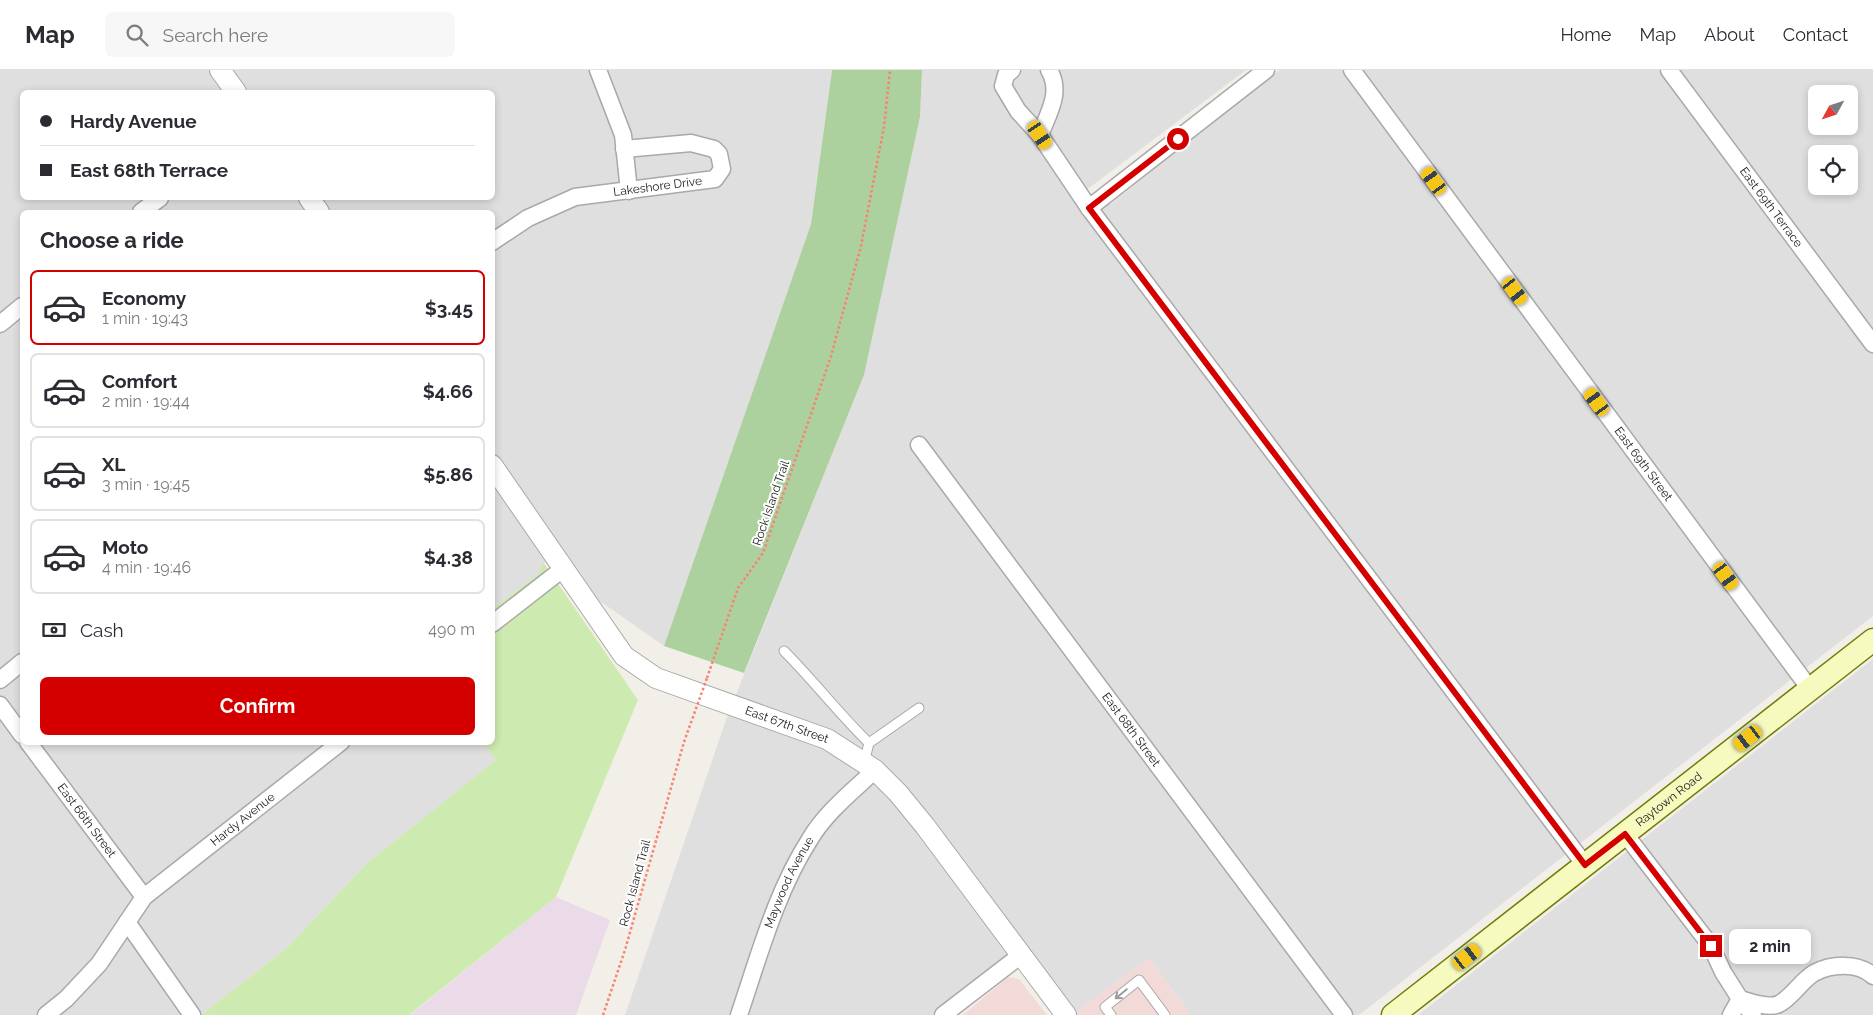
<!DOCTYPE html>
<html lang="en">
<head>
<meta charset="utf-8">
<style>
	body { margin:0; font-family:Raleway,sans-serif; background:#f7f7f7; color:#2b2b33; height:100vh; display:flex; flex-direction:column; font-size:19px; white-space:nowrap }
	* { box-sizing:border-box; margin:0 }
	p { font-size:16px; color:#7c7c81 }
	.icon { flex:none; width:28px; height:28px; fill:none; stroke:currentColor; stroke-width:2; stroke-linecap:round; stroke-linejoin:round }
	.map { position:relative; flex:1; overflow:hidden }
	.drawer { position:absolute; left:20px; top:140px; width:475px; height:535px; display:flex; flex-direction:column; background:#fff; border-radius:8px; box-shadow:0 2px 8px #0003 }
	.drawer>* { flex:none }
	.guide { position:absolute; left:20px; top:20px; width:475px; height:110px; border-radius:8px; box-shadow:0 2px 8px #0003; display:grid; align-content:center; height:110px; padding:0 20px; background:#fff }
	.needle { width:32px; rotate:230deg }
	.tools { position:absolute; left:1808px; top:15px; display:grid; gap:10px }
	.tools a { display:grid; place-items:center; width:50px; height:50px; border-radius:8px; background:#fff; box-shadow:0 2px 8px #0003; font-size:25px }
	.end { position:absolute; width:22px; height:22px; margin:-11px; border:6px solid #d40000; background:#fff; box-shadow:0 0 0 2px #fff }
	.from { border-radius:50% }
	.bubble { position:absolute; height:35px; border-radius:8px; background:#fff; box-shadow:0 2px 8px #0003; font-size:16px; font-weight:700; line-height:35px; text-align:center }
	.car { position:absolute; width:15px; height:30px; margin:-15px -8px; border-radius:6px; box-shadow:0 0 4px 1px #0007; background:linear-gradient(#f5c518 24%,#345 0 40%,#f5c518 0 76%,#345 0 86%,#f5c518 0) }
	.guide b { display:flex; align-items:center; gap:18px; height:48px; font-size:19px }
	.guide b+b { border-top:1px solid #e1e1e2 }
	.guide i { width:12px; height:12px; background:#2b2b33 }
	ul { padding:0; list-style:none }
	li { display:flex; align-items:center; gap:15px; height:75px; margin:0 10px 8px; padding:0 10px; border:2px solid #e1e1e2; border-radius:8px }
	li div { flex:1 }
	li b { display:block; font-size:19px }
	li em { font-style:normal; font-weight:700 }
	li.selected { border-color:#d40000 }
	li>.icon { width:45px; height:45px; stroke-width:1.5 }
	h2 { padding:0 20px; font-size:22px; line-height:60px }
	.pay { display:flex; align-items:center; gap:12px; height:55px; padding:0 20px; font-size:19px }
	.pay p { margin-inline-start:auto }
	.button { display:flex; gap:10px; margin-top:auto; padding:10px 20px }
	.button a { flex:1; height:58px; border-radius:8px; background:#d40000; color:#fff; font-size:20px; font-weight:700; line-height:58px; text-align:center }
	header { display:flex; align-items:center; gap:30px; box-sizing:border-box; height:70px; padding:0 25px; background:#fff; border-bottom:1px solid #e1e1e2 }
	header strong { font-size:24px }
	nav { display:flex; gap:28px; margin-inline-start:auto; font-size:18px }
	.search { width:350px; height:45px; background:#f7f7f7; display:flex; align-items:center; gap:12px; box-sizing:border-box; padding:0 18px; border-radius:8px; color:#7c7c81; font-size:19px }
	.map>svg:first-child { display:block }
</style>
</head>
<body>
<header>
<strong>Map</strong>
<div class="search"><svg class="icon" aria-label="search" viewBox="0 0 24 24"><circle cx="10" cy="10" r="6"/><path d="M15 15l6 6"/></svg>Search here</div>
<nav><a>Home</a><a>Map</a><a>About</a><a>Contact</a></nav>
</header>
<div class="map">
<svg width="1873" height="945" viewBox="0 0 1873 945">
	<rect width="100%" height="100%" fill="#f2efe9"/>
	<g fill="#e0dfdf" fill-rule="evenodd">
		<path d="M0 0H832L811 154 664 576 544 492 538 504 493 538 492 142H22V672H484L497 690 366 794 287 878 201 945H0ZM22 22H492V128H22Z"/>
		<path d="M922 0H1246L1077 127 1111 134 1279 0H1873V546L1359 945H1191L1149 888 1075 943 1023 874 932 945H625L727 647 864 305 920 47ZM1816 24H1849V56H1816ZM1816 84H1849V116H1816Z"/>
		<polygon points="1873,589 1873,945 1418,945 1813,636"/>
	</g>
	<g fill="#f2dad9">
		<polygon points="1149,888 1191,945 1077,945 1075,943"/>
		<polygon points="1008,907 1019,909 1047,945 963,945"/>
	</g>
	<polygon fill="#ebdbe8" points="556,827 610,850 576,945 410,945"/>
	<polygon fill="#cdebb0" points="543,492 638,630 556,827 409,945 201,945 287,878 366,794 496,690 484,673 492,672 493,538 538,504"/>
	<polygon fill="#add19e" points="832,0 922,0 920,47 864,305 744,603 664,576 811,154"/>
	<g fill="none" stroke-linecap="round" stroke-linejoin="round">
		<defs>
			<g id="service">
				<path d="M784 581C814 611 839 644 869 673L864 693"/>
				<polyline points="869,673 919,638"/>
				<polyline points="1111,945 1105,937 1139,910 1165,945"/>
			</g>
			<g id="minor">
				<polyline points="598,0 623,65 629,121"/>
				<polyline points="1012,0 1006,5 1003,16 1018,41 1040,65 1089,138 1585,795"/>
				<path id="s1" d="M1352 0 1810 619"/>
				<path id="s2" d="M1669 0 1873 274"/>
				<path d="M1040 65C1049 42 1062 22 1049 0"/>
				<polyline points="1089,138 1266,0"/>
				<polyline points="141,142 160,128"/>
				<path id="s3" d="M492 172 528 148 575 127 715 109 722 99 719 84 714 79 691 73 624 79"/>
				<polyline points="0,254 22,236"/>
				<path id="s4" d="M919 375 1344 945"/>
				<polyline points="492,554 564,498"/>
				<polyline points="0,610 22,592"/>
				<polyline points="0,635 22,665"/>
				<path id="s5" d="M28 672 144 827"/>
				<path d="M1625 764 1711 876 1723 902 1740 929C1751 932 1768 939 1779 934 1792 927 1801 911 1814 903 1831 894 1858 892 1873 906"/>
				<polyline points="127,852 192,945"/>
				<path id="s6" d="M46 945 66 929 99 894 144 827 341 672"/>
				<path id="s7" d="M739 945C759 886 776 822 810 769 826 742 853 721 875 700"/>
				<polyline points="943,945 1021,885"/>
				<polyline points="1731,945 1740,929 1753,945"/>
			</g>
			<g id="tertiary">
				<polyline points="220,0 236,22"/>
				<polyline points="309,128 319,142"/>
				<path id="s8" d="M492 395 624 586 656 608 827 669 875 700 898 723 925 756 1066 945"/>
			</g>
			<g id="secondary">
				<path id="s9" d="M1393 945 1873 570"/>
			</g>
		</defs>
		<use href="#service" stroke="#a9a9a9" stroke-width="11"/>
		<use href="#minor" stroke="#a9a9a9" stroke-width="19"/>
		<use href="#tertiary" stroke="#a9a9a9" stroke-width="22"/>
		<use href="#secondary" stroke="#707d05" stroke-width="25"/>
		<g stroke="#fa8072" stroke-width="2.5" stroke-dasharray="2.5 2.5" stroke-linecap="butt">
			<polyline points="707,608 738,518 763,483 831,286 861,176 884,57 890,0"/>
			<polyline points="603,945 625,880 684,672"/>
		</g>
		<use href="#service" stroke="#fff" stroke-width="9"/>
		<use href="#minor" stroke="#fff" stroke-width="16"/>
		<use href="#tertiary" stroke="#fff" stroke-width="20"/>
		<use href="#secondary" stroke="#f7fabf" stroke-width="22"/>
		<polyline stroke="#fa8072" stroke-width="2.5" stroke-dasharray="2.5 2.5" stroke-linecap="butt" points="684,672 707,608"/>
	</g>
	<defs><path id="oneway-shaft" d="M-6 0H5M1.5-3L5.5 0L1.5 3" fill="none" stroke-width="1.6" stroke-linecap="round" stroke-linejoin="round" transform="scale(1.25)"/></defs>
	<use stroke="#9c9c9c" href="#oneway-shaft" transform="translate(1121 924) rotate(141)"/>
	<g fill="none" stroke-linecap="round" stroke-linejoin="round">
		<polyline stroke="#d40000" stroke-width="6" points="1178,69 1089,138 1585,795 1625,764 1711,876"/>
	</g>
	<g text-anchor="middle" stroke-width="4" stroke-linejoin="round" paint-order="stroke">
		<g font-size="12" fill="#222" stroke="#fff">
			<text dy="4" stroke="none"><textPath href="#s3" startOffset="178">Lakeshore Drive</textPath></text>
			<text dy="4" stroke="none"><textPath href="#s2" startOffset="171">East 69th Terrace</textPath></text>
			<text dy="4" stroke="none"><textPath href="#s1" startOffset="490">East 69th Street</textPath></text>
			<text transform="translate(771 433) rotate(-71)" y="4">Rock Island Trail</text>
			<text dy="4" stroke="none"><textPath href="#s8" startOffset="410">East 67th Street</textPath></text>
			<text dy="4" stroke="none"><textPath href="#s4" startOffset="355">East 68th Street</textPath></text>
			<text dy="4" stroke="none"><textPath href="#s9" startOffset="350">Raytown Road</textPath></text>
			<text dy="4" stroke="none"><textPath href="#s5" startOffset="98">East 66th Street</textPath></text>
			<text dy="4" stroke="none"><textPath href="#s6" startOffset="280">Hardy Avenue</textPath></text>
			<text transform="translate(635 813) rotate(-75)" y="4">Rock Island Trail</text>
			<text dy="4" stroke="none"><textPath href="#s7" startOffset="142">Maywood Avenue</textPath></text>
		</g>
	</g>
</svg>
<div class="tools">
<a><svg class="needle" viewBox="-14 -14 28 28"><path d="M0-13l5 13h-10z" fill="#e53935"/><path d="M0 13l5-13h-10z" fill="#7c7c81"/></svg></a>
<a><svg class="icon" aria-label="locate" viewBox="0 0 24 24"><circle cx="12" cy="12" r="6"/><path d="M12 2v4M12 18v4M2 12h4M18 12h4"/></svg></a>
</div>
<i class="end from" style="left:1178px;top:69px"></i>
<i class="end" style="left:1711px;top:876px"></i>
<div class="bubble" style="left:1729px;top:859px;width:82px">2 min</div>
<i class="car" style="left:1040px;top:65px;rotate:146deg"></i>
<i class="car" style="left:1434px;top:111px;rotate:324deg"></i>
<i class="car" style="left:1515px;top:221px;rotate:143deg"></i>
<i class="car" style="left:1597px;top:332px;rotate:324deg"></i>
<i class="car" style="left:1726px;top:506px;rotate:144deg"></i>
<i class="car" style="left:1748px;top:668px;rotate:232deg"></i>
<i class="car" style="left:1467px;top:887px;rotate:52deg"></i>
<div class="guide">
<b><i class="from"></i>Hardy Avenue</b>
<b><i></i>East 68th Terrace</b>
</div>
<section class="drawer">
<h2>Choose a ride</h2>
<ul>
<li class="selected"><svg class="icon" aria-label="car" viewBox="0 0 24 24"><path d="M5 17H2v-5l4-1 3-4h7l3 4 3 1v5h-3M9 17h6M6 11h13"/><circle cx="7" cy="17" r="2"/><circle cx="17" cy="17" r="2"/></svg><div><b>Economy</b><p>1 min · 19:43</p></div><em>$3.45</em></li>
<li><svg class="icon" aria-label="car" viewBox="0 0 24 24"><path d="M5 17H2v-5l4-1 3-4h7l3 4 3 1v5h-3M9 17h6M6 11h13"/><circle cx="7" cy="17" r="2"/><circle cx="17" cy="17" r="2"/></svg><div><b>Comfort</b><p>2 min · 19:44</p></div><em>$4.66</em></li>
<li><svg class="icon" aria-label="car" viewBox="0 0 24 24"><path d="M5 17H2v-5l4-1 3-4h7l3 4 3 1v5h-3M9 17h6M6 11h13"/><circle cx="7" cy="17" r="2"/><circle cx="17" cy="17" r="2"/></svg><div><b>XL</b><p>3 min · 19:45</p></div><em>$5.86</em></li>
<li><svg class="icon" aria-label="car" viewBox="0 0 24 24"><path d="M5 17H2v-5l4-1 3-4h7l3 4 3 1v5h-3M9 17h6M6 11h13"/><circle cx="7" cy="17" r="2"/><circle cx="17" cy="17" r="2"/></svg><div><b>Moto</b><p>4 min · 19:46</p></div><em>$4.38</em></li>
</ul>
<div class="pay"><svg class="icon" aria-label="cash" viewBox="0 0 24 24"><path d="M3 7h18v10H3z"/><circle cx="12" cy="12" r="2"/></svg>Cash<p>490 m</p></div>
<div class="button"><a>Confirm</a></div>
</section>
</div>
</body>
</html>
